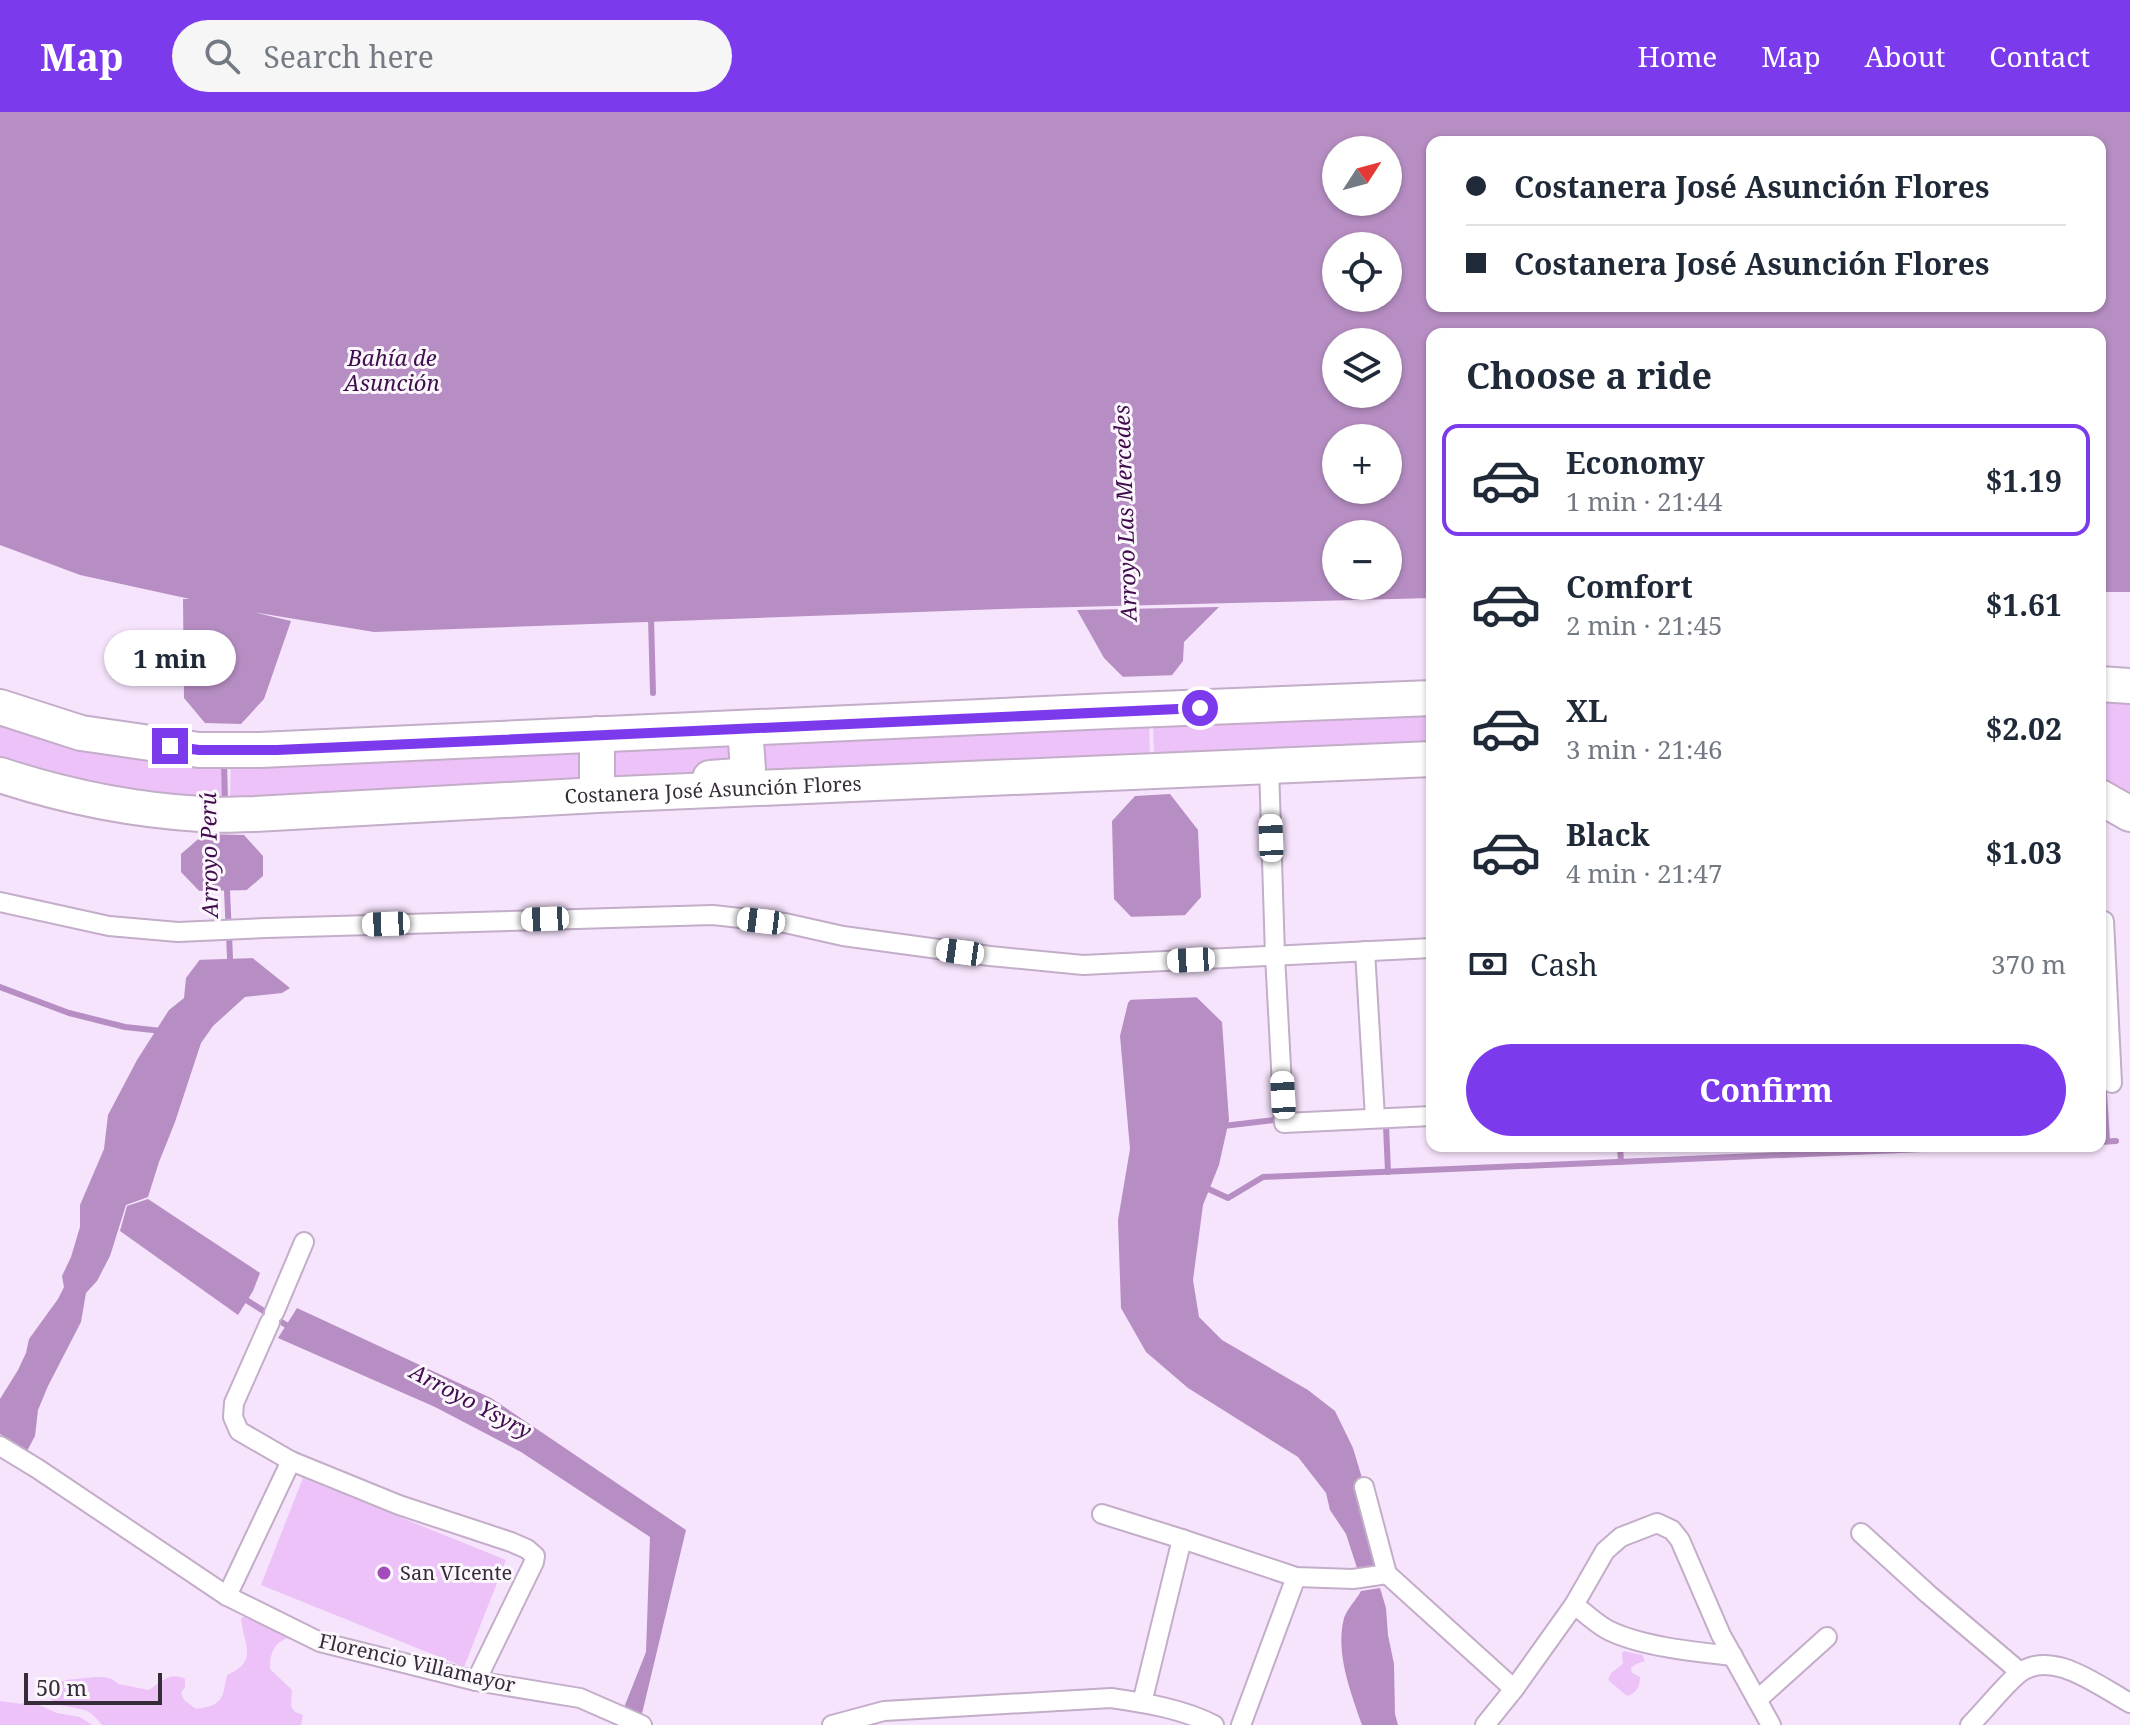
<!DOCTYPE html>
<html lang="en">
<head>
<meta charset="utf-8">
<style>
	body { margin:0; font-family:"Noto Serif",serif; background:#f6f6f7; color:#1f2937; height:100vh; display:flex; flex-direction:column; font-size:30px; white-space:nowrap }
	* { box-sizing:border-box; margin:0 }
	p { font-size:26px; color:#747a83 }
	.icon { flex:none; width:44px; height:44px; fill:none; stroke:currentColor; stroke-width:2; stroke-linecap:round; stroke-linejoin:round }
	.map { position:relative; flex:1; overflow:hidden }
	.details { position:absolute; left:1426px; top:216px; width:680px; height:824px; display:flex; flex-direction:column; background:#fff; border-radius:16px; box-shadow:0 2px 6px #0004 }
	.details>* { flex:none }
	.top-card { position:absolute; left:1426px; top:24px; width:680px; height:176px; border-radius:16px; box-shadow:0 2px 6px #0004; display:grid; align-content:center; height:176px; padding:0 40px; background:#fff }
	.needle { width:52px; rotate:54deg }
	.tools { position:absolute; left:1322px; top:24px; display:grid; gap:16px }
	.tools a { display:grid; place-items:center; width:80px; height:80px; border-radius:50%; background:#fff; box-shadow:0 2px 6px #0004; font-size:40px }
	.scale { position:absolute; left:24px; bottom:20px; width:138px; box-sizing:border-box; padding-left:8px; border:4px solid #352c38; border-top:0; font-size:22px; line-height:28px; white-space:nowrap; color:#352c38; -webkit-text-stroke:6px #fbf7fd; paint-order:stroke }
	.end { position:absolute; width:36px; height:36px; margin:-18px; border:10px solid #7c3aed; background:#fff; box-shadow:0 0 0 4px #fff }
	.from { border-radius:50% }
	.bubble { position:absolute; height:56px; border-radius:28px; background:#fff; box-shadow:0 2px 6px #0004; font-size:26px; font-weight:700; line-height:56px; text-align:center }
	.car { position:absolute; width:24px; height:48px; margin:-24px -12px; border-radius:10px; box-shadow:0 0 6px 2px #0007; background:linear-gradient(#fff 24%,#345 0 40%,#fff 0 76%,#345 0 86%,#fff 0) }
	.top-card b { display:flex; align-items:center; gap:28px; height:76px; font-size:30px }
	.top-card b+b { border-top:2px solid #e0e1e3 }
	.top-card i { width:20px; height:20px; background:#1f2937 }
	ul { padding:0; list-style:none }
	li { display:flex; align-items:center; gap:24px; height:112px; margin:0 16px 12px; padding:0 24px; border:4px solid transparent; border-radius:16px }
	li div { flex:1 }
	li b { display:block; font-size:30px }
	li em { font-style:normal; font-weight:700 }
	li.selected { border-color:#7c3aed }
	li>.icon { width:72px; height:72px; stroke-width:1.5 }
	h2 { padding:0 40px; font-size:36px; line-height:96px }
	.pay { display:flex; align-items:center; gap:20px; height:88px; padding:0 40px; font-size:30px }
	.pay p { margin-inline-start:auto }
	.button { display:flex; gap:16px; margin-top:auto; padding:16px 40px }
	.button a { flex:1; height:92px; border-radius:48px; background:#7c3aed; color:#fff; font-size:32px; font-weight:700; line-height:92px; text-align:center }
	header { display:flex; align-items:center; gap:48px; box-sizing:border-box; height:112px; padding:0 40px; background:#7c3aed; color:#fff }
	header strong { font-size:38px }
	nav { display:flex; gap:44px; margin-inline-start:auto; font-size:28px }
	.search { width:560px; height:72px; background:#f6f6f7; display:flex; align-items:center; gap:20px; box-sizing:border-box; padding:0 28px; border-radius:44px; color:#747a83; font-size:30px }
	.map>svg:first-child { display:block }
</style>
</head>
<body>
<header>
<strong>Map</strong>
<div class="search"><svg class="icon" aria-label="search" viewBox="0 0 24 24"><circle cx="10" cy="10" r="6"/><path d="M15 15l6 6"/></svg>Search here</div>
<nav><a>Home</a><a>Map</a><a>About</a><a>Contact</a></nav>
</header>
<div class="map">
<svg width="2130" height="1613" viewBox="0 0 2130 1613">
	<rect width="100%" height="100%" fill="#f6e4fc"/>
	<g fill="#ecc2f8">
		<polygon points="2100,581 2130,583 2130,688 2100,671"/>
		<polygon points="1432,595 1432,636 1154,648 1153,607"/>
		<polygon points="0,605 225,648 223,688 166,684 69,667 0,645"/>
		<polygon points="1149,607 1150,648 763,659 762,627"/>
		<polygon points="732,630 733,654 697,659 681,666 614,669 613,637"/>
		<polygon points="579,636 580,667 230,689 231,648"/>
		<polygon points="303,1366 506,1448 464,1555 261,1473"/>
		<path d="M246 1502 287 1519 288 1526C273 1531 270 1542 270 1557L292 1578 291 1594 295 1600 303 1603 301 1613H102C98 1608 93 1602 87 1599 70 1593 53 1597 45 1578L50 1573 66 1568 96 1565H104L112 1567 118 1572 149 1578C161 1570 171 1559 185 1567V1575L181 1581 184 1588 196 1597C223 1593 222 1588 227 1563 259 1549 244 1534 241 1507Z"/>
		<path d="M1624 1539 1642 1543 1645 1549 1636 1552 1631 1556 1632 1561 1640 1565C1640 1574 1637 1581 1627 1584L1608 1568 1611 1561 1623 1552 1622 1541Z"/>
		<polygon points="28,1588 57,1601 80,1605 92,1613 0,1613 0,1589 22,1592"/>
	</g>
	<g fill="#b78ec3" fill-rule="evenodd">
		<path d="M0 0H2130V480H2100V222H1432V486L1001 497 374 520 253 500 291 509 264 587 241 612 205 611 184 586 183 487H190L80 463 0 433ZM1432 30H2100V194H1432ZM1336 38H1388V90H1336ZM1336 134H1388V186H1336ZM1336 230H1388V282H1336ZM1336 326H1388V378H1336ZM1336 422H1388V474H1336Z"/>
		<polygon points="1219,495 1184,530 1183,549 1166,571 1130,572 1104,546 1077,498"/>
		<polygon points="1170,682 1198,718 1201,785 1178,811 1137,811 1114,787 1112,709 1135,684"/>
		<polygon points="204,722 244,723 263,744 263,764 243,781 204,784 181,760 181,742"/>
		<polygon points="245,840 290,876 282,881 245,885 213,914 201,931 175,1010 159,1050 148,1085 126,1093 110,1144 97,1169 86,1181 81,1210 48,1274 38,1298 35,1324 27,1339 0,1322 0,1287 18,1258 26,1241 29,1227 58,1187 64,1175 62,1164 71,1145 80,1115 80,1093 104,1037 108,1003 137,948 169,898 184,886 186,866 204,842"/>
		<polygon points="1182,871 1222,910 1229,1008 1219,1053 1203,1093 1193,1168 1199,1205 1222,1228 1308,1278 1335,1299 1353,1336 1362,1366 1381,1455 1358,1459 1346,1422 1330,1398 1326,1381 1298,1345 1188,1276 1146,1240 1121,1196 1118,1108 1130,1037 1120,924 1128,891 1143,872"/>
		<polygon points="148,1087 260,1161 253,1179 238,1203 120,1119 127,1094"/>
		<polygon points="297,1196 491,1286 686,1418 640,1610 623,1598 646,1540 650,1425 521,1340 435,1295 278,1226"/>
		<path d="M1380 1476 1386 1496 1388 1523 1394 1552 1395 1602 1398 1613H1362C1351 1581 1335 1541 1344 1506 1347 1497 1356 1488 1361 1479Z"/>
	</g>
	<g fill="#f6e4fc">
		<polygon points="1178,563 1166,575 1130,576 1117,565"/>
		<polygon points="253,778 244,785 204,788 194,779"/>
		<polygon points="1191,803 1178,815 1136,815 1125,805"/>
		<polygon points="244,836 259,846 195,848 203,838"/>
		<polygon points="1183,867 1203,885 1125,888 1141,868"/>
	</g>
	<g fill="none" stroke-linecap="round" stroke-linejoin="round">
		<g stroke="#b78ec3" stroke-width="6">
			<polyline points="651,505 653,581"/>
			<polyline points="224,650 225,690"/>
			<polyline points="227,778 230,846"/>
			<polyline points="0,875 69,901 125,915 162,919"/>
			<polyline points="2104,980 2107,1029"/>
			<polyline points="1223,1014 1275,1008"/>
			<polyline points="1386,1014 1388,1060"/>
			<polyline points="2100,1030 2116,1029"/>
			<polyline points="1620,1034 1621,1050"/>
			<polyline points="1202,1074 1228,1086 1263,1065 1993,1034"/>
			<polyline points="243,1186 291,1216"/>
		</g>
		<defs>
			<g id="street">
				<polyline points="1269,654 1275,843 1284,1011 1432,1004"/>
				<polyline points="0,790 109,814 178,820 266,816 713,803 785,811 843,824 990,844 1083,853 1432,836"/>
				<polyline points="2100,809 2104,809 2112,971"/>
				<polyline points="1365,839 1375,1006"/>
				<polyline points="274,1201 304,1130"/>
				<polyline points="270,1210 234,1291 233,1305 239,1319 291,1349 399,1393 511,1430 527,1437 535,1444 534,1450 476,1569"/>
				<polyline points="0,1334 38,1357 227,1484 320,1530 476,1569 580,1586 642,1613"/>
				<polyline points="1364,1375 1387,1462 1514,1577"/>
				<polyline points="1102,1402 1182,1427 1296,1465 1353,1467 1387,1462"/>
				<polyline points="1861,1421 1928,1482 2020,1560"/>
				<polyline points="227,1484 291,1349"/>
				<path d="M1574 1493C1586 1501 1597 1513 1610 1519 1644 1535 1696 1540 1733 1544"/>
				<polyline points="1757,1588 1827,1525"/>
				<polyline points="1142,1591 1182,1427"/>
				<path d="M832 1613 884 1599 1111 1586C1146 1591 1183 1597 1214 1613"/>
				<polyline points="1241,1613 1296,1465"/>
				<polyline points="1485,1613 1514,1577 1574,1493 1605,1439 1621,1425 1657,1411 1672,1418 1680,1428 1721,1523 1771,1613"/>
				<path d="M1970 1613C1986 1597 2000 1578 2017 1563 2050 1534 2100 1575 2130 1591"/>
			</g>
			<g id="highway">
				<polyline points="2100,572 2130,574"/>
				<polyline points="0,595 81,621 199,638 260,638 1109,599 1432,586"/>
				<polyline points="597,622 597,683"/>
				<path id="s1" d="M0 663C64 684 132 698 200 702 218 704 237 702 255 702L597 683 1432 647"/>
				<polyline points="710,666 738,664 748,657 745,616"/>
				<polyline points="2100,685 2130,702"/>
			</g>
		</defs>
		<use href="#street" stroke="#c3adc9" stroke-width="22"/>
		<use href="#highway" stroke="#c3adc9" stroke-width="38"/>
		<use href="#street" stroke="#fff" stroke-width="18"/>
		<use href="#highway" stroke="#fff" stroke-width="34"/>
	</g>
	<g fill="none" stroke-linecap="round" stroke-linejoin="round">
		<polyline stroke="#7c3aed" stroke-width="10" points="170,634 199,638 277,638 1200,596"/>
	</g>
	<circle fill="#a24cba" stroke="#fbf7fd" stroke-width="3" cx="384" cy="1461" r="8"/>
	<g text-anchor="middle" stroke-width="6" stroke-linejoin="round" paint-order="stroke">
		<g font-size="20" fill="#352c38" stroke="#fbf7fd">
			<text dy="7" stroke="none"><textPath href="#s1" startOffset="718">Costanera José Asunción Flores</textPath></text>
			<text transform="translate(417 1551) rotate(13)" y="7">Florencio Villamayor</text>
		</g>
		<g font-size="20" fill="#352c38" stroke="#fbf7fd" text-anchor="start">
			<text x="400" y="1468">San VIcente</text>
		</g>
		<g font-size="22" font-style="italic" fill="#400c4d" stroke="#fbf7fd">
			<text x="392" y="254">Bahía de<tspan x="392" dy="25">Asunción</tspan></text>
			<text transform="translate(1125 401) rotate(-92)" y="8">Arroyo Las Mercedes</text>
			<text transform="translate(209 743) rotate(-91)" y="8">Arroyo Perú</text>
			<text transform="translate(471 1289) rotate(28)" y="8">Arroyo Ysyry</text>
		</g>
	</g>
</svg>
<div class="tools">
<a><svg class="needle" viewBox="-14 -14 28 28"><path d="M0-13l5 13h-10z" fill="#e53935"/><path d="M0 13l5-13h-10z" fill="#747a83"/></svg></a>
<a><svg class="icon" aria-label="locate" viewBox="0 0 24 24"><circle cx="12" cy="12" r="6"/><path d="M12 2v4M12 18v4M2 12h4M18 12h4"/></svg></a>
<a><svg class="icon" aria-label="layers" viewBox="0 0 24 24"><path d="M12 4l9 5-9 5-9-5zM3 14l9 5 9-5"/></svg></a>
<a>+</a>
<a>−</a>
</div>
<div class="scale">50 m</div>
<i class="end from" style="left:1200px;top:596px"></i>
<i class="end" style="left:170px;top:634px"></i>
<div class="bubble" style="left:104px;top:518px;width:132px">1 min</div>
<i class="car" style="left:1271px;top:726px;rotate:358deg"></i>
<i class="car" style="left:545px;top:807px;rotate:268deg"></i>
<i class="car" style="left:761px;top:809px;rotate:277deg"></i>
<i class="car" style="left:386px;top:812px;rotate:268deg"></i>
<i class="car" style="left:960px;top:840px;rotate:278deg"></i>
<i class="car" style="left:1191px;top:848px;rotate:267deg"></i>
<i class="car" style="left:1283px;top:983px;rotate:357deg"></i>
<div class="top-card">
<b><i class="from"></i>Costanera José Asunción Flores</b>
<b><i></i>Costanera José Asunción Flores</b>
</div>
<section class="details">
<h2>Choose a ride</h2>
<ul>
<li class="selected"><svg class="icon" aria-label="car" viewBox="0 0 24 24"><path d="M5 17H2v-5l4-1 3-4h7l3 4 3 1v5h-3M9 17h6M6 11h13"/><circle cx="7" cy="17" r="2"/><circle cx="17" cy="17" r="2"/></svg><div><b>Economy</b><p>1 min · 21:44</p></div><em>$1.19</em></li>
<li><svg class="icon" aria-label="car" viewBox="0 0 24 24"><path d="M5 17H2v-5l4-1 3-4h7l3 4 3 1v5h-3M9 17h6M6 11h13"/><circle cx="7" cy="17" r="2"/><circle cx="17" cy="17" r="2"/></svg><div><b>Comfort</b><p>2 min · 21:45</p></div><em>$1.61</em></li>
<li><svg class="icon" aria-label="car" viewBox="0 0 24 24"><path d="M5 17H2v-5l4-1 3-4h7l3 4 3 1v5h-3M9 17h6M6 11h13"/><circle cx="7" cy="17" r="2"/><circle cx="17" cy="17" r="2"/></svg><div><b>XL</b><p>3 min · 21:46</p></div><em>$2.02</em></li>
<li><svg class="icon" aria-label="car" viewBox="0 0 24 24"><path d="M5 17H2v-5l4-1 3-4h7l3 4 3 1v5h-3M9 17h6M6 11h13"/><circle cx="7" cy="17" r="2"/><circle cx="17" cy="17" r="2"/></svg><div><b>Black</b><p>4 min · 21:47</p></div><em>$1.03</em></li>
</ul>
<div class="pay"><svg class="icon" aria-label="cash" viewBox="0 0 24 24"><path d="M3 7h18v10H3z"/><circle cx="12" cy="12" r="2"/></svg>Cash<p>370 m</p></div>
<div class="button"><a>Confirm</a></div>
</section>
</div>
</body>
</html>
